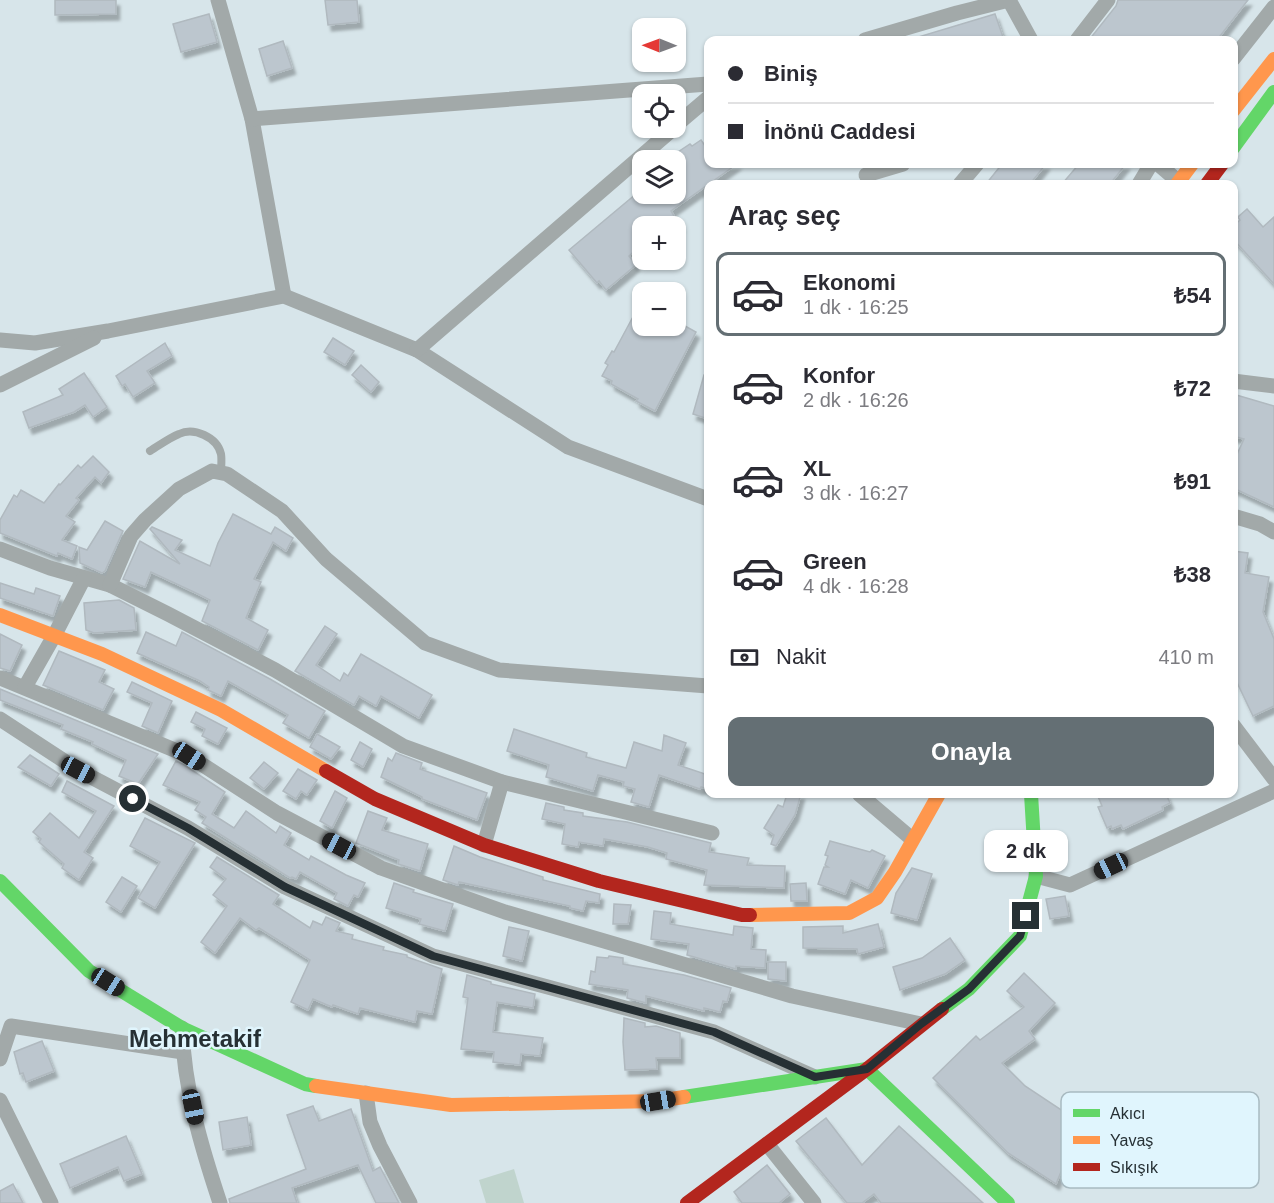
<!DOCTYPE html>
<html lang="tr">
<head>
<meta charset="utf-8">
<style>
	body { margin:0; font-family:Helvetica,sans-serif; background:#f2f2f3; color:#2b2b33; height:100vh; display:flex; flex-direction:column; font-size:22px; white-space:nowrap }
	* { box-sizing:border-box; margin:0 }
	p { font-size:20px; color:#7c7c81 }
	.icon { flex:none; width:33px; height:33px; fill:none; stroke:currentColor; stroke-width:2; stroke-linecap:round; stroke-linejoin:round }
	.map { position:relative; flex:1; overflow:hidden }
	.side { position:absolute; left:704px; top:180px; width:534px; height:618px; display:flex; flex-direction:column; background:#fff; border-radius:12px; box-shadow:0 2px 4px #0004 }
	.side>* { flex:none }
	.hud { position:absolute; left:704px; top:36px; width:534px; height:132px; border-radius:12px; box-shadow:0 2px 4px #0004; display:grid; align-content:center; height:132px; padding:0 24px; background:#fff }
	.needle { width:39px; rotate:271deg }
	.controls { position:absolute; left:632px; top:18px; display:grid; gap:12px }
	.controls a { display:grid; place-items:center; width:54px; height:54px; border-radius:12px; background:#fff; box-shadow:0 2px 4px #0004; font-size:30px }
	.end { position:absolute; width:27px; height:27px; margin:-14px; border:8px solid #263034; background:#fff; box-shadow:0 0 0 3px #fff }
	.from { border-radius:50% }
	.bubble { position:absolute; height:42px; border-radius:12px; background:#fff; box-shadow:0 2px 4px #0004; font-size:20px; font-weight:700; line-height:42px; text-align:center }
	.car { position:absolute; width:18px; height:36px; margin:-18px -9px; border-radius:8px; box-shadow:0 0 4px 2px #0007; background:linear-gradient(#222 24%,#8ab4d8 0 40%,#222 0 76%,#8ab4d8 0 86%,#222 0) }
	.hud b { display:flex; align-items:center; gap:21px; height:57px; font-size:22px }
	.hud b+b { border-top:2px solid #e1e1e2 }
	.hud i { width:15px; height:15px; background:#2b2b33 }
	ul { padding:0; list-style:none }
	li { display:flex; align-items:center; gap:18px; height:84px; margin:0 12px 9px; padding:0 12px; border:3px solid transparent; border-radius:12px }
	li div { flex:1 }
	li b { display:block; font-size:22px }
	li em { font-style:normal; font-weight:700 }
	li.selected { border-color:#646f74 }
	li>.icon { width:54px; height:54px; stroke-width:1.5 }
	h2 { padding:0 24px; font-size:27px; line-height:72px }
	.pay { display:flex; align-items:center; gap:15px; height:66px; padding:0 24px; font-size:22px }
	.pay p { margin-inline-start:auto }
	.cta { display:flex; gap:12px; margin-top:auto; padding:12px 24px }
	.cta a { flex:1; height:69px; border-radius:12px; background:#646f74; color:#fff; font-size:24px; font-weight:700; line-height:69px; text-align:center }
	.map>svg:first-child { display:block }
</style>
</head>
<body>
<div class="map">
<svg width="1274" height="1203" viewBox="0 0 1274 1203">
	<defs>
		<filter id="shadow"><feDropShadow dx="3.5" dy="6" stdDeviation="1.5" flood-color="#0004"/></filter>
	</defs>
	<rect width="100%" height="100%" fill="#d7e5ea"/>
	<polygon fill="#c0d4cd" points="514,1169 524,1203 486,1203 479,1180"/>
	<g fill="#bcc6ce" stroke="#b0b9bf" stroke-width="1.5" filter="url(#shadow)">
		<polygon points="55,0 116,0 116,14 55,15"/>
		<polygon points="325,0 357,0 359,22 328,25"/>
		<polygon points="1118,0 1248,0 1217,40 1089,40 1116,6"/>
		<polygon points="209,14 217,42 181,52 173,24"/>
		<polygon points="995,14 1004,40 915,40 915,38"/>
		<polygon points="283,41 292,68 267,76 259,49"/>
		<polygon points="701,140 708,150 708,164 737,164 671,211 674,216 673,217 680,226 642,226 642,244 629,256 636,265 606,290 599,281 597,283 569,250 636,194 675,194 675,160 666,160 690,144 692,146"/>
		<polygon points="1002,164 1046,164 1030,184 986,184"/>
		<polygon points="1079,164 1126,164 1110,184 1062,184"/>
		<polygon points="1247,209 1263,227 1274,217 1274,284 1233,239 1233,226 1240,220 1238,217"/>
		<polygon points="642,300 642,326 675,326 676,321 696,332 655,411 636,401 638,399 611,384 612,381 602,376 608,365 605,363 612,351 614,352"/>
		<polygon points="333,338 354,351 345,365 324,352"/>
		<polygon points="165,343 172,356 147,371 155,383 133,397 125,384 122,386 116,376"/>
		<polygon points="361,365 379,382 371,392 352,375"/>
		<polygon points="84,373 107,407 93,417 85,405 74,412 29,428 23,412 63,395 59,389"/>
		<polygon points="704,375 708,375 708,419 693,414"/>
		<polygon points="1233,394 1274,406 1274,507 1233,488 1233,463 1244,439 1233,436"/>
		<polygon points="93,456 109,472 101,483 95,477 76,498 79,500 66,516 75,522 62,540 77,546 72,559 58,553 57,556 0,533 0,520 14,495 17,497 21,490 44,503 59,484 60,485 78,465 81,468"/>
		<polygon points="233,514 271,534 275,527 293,538 286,551 273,542 254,579 261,582 246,618 268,630 258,650 202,621 210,600 198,594 151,572 145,587 123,579 140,541 180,564 150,529 152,527 182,540 175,550 210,566 218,543"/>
		<polygon points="105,521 123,531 105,571 102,573 80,563 79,547 87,550"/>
		<polygon points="1233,551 1248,553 1245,573 1269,577 1263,612 1274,639 1274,706 1253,716 1233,674"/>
		<polygon points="0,583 34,594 36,588 60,596 53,616 0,598"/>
		<polygon points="119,600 134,608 136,630 94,633 86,630 84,603"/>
		<polygon points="325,626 337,634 316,665 340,681 344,673 348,676 361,654 432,695 419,718 381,696 376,706 359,696 354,705 295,671"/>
		<polygon points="146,632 176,646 182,632 270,679 325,711 309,738 283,723 288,715 228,681 221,696 208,690 209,687 200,681 137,653"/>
		<polygon points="0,634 22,645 10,671 0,668"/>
		<polygon points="59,651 105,670 99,682 114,689 103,710 43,685"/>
		<polygon points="132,682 172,701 158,733 142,726 152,703 127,692"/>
		<polygon points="0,689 158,754 138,784 119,776 126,760 92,744 93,742 61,729 63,725 0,700"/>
		<polygon points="196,712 227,728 218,744 202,736 205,729 191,722"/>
		<polygon points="514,729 587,753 586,757 626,768 634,742 662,751 664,735 686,743 678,765 708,775 708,789 701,787 700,789 659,775 649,807 631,802 635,789 623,786 624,782 598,775 593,791 546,777 549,765 507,751"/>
		<polygon points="317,734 340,747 331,759 310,747"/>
		<polygon points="360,742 372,749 363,767 351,760"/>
		<polygon points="396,753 422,763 420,769 487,793 477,820 422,799 422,797 381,777 388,758 392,761"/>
		<polygon points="30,755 59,774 51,786 18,767"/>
		<polygon points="176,761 184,765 225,792 212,814 234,828 246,811 276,833 280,826 291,833 284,845 309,860 311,856 346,875 365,883 358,897 354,895 348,906 334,899 337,893 300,872 296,879 292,877 290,878 202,823 206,817 195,810 200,802 163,785"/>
		<polygon points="264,762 278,773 264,789 250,778"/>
		<polygon points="298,769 317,780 307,795 301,791 296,799 283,791"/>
		<polygon points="67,781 114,806 84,852 93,858 79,880 62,868 64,864 39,842 41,839 33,832 50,813 79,838 96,811 62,792"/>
		<polygon points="335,791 347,798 332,828 320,821"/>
		<polygon points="787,794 801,794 795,815 776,846 771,844 774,835 764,828 778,805 783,807"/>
		<polygon points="1097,794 1166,794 1170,803 1162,807 1163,810 1123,829 1121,825 1112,829 1111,826 1107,828 1098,807 1102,806"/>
		<polygon points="546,803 564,807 564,810 583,813 583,816 627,822 711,843 709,852 749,858 747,865 785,866 784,888 704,885 707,870 666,859 667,853 648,847 604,839 603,846 579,842 578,847 562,844 565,824 542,819"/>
		<polygon points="368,811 387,818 382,830 428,844 420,871 398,864 399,860 356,843"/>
		<polygon points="145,818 195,843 155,908 138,898 160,862 130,846"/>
		<polygon points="830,841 870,852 872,850 885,856 868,888 851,880 845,894 818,884 824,867 828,867 825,865 828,856 825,855"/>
		<polygon points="454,846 480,857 543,877 543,880 600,894 599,903 586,901 583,911 570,908 570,906 459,882 458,885 443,880"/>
		<polygon points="217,857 279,895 273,904 310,928 313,921 322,925 326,917 340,923 336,931 353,935 352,939 384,947 383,950 407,955 407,957 442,969 432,1014 417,1011 415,1022 360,1008 358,1014 333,1005 332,1007 313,999 308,1010 291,1002 310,960 259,928 256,930 240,918 215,953 201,942 227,906 213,895 226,879 210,867"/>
		<polygon points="912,868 932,874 917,920 891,913 896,893"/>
		<polygon points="122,877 137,886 121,912 106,902"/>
		<polygon points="394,883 414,890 413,892 453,904 445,931 419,924 421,919 386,908"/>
		<polygon points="806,883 807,901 791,901 790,884"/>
		<polygon points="1065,896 1069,916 1050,919 1046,899"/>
		<polygon points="614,904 631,905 628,924 613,924"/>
		<polygon points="654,911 671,913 670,924 733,935 734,926 753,928 751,949 766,950 765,968 736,966 736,969 687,955 689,944 651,939"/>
		<polygon points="878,924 884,947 858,954 857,949 803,948 803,927 843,926 843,933"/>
		<polygon points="509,927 529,931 522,961 503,956"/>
		<polygon points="950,938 965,960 945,974 900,990 893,967 922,958"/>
		<polygon points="609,956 623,958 623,964 684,975 731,988 727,1002 723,1001 720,1012 704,1008 704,1011 646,996 646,1003 627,998 628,990 589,984 591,971 595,972 597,957 608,958"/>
		<polygon points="768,962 786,962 786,981 768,979"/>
		<polygon points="1024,973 1055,1003 1029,1031 1035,1039 1002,1063 1025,1086 1081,1123 1056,1184 1008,1153 933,1078 976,1036 980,1040 1024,1007 1007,991"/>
		<polygon points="467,975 491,982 491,984 535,994 533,1008 497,1002 493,1032 543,1038 540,1056 521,1054 520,1065 493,1062 494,1052 461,1049 468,998 463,997"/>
		<polygon points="624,1018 645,1023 645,1027 656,1026 680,1033 680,1058 656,1058 657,1069 625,1070 623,1042"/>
		<polygon points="42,1041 54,1071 26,1082 23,1073 20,1074 14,1052"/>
		<polygon points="313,1106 319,1121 351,1109 373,1171 380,1167 399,1203 376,1203 358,1165 292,1188 297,1203 230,1203 229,1199 306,1169 287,1115"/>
		<polygon points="247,1117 251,1145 223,1150 219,1122"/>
		<polygon points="826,1118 862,1165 899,1126 983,1203 881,1203 874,1194 862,1203 847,1203 796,1141"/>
		<polygon points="126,1136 142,1174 124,1181 118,1167 70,1188 60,1164"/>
		<polygon points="767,1165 790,1194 779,1203 742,1203 734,1192"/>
		<polygon points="13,1184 23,1203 0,1203 0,1191"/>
	</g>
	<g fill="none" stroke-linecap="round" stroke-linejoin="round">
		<path stroke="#a2a9a9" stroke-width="8" d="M150 451C160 445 169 438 179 434 194 427 217 437 221 454 222 460 221 467 221 473"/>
		<g stroke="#a2a9a9" stroke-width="15">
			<polyline points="218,0 252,119 284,296"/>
			<polyline points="1009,0 1031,40"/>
			<polyline points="865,40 957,13 1009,0"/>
			<polyline points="1077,40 1108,0"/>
			<polyline points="1233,59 1274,7"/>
			<polyline points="252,119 708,84"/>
			<polyline points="675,126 708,98"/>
			<polyline points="1158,164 1179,182"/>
			<polyline points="866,175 903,164"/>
			<polyline points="960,184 977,164"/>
			<polyline points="1139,184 1151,164"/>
			<polyline points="0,340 35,343 108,331 284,296 417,350 568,447 708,499"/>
			<polyline points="417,350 674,128"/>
			<polyline points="1233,381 1274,386"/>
			<polyline points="0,385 94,338"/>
			<polyline points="1233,516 1260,524 1274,532"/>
			<polyline points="0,549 50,568 110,585 168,614 275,670 403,746 502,782 712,833"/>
			<polyline points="110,585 131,536 145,520 179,489 212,471 227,474 282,511 326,559 425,643 499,670 708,686"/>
			<polyline points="0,678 189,756 277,813 381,868 505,912 792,996 921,1024"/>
			<polyline points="25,687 54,636 84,578"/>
			<polyline points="0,719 78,770 188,828 285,887 433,956 714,1032 815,1077"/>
			<polyline points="1233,725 1274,779"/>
			<polyline points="859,794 912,839"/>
			<polyline points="484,845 502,782"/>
			<polyline points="1036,876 1070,885 1274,791"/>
			<path d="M182 1028C184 1088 201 1146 220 1203"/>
			<polyline points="0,1059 11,1026 183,1052"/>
			<polyline points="366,1093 370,1122 380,1146 410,1203"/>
			<polyline points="0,1100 51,1203"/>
			<polyline points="767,1144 814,1203"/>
		</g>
		<g stroke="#63d668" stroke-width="14">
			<polyline points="1233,148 1274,92"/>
			<polyline points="0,881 89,971 182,1028 305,1084 316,1086"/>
			<polyline points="942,1009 969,989 1020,936 1036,876 1031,794"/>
			<polyline points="867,1069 1008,1203"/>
			<polyline points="684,1097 867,1069"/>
		</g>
		<g stroke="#ff974d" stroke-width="14">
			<polyline points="1233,111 1274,59"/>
			<polyline points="1177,184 1192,164"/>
			<polyline points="0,615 102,654 221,710 326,771"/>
			<polyline points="750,915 849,913 877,898 895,872 939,794"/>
			<polyline points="316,1086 451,1105 658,1101 684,1097"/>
		</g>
		<g stroke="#b3261e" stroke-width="14">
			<polyline points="1207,184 1222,164"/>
			<polyline points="326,771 375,799 484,845 599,881 742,915 750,915"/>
			<polyline points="687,1203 867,1069 942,1009"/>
		</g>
	</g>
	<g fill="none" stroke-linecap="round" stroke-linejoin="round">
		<polyline stroke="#263034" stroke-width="8" points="133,799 188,828 285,887 433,956 714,1032 815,1077 867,1069 921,1024 969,989 1020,936 1026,916"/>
	</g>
	<g text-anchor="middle" stroke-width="5" stroke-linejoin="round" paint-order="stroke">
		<g font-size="24" font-weight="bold" fill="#263034" stroke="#e0f5fd">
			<text x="195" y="1047">Mehmetakif</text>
		</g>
	</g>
	<rect x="1061" y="1092" width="198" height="96" rx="9" fill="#e0f5fd" stroke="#a8bac1" stroke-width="1.5"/>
	<rect x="1073" y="1109" width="27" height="8" fill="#63d668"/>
	<rect x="1073" y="1136" width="27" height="8" fill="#ff974d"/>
	<rect x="1073" y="1163" width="27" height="8" fill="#b3261e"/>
	<g font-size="16" fill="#263034">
		<text x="1110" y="1119">Akıcı</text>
		<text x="1110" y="1146">Yavaş</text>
		<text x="1110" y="1173">Sıkışık</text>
	</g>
</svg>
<div class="controls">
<a><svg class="needle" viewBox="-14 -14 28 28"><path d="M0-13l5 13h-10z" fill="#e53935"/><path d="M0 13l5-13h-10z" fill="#7c7c81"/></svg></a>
<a><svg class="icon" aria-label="locate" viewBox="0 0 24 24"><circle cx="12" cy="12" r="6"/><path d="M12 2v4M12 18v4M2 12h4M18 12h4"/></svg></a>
<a><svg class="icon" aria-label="layers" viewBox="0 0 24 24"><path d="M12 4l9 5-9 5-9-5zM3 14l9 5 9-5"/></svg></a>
<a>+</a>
<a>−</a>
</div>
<i class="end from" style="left:133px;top:799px"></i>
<i class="end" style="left:1026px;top:916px"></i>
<div class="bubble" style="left:984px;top:830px;width:84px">2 dk</div>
<i class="car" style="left:189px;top:756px;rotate:123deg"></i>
<i class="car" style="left:78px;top:770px;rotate:118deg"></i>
<i class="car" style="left:339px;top:846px;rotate:298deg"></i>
<i class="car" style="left:1111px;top:866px;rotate:245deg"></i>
<i class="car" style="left:108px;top:982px;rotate:122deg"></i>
<i class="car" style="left:658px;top:1101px;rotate:81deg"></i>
<i class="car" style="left:193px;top:1107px;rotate:168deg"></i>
<div class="hud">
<b><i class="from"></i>Biniş</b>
<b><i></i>İnönü Caddesi</b>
</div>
<section class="side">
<h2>Araç seç</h2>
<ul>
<li class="selected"><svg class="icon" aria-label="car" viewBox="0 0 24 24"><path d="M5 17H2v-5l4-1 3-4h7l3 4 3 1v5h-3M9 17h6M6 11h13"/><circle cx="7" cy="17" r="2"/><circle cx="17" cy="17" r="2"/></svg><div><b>Ekonomi</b><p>1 dk · 16:25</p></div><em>₺54</em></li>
<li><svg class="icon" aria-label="car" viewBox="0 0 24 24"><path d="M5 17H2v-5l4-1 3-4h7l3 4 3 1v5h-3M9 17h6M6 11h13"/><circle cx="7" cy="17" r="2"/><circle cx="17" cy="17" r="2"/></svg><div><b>Konfor</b><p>2 dk · 16:26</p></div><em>₺72</em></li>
<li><svg class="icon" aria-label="car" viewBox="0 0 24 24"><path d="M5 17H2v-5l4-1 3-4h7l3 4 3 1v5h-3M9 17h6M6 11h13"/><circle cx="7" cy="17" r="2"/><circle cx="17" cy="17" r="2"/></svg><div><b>XL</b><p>3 dk · 16:27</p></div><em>₺91</em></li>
<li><svg class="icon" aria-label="car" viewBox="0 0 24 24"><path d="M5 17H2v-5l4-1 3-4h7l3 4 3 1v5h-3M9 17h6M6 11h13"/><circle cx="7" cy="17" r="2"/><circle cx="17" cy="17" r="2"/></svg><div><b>Green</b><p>4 dk · 16:28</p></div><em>₺38</em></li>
</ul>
<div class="pay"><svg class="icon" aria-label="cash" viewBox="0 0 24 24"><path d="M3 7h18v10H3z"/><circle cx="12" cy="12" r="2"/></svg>Nakit<p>410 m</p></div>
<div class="cta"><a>Onayla</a></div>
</section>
</div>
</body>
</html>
